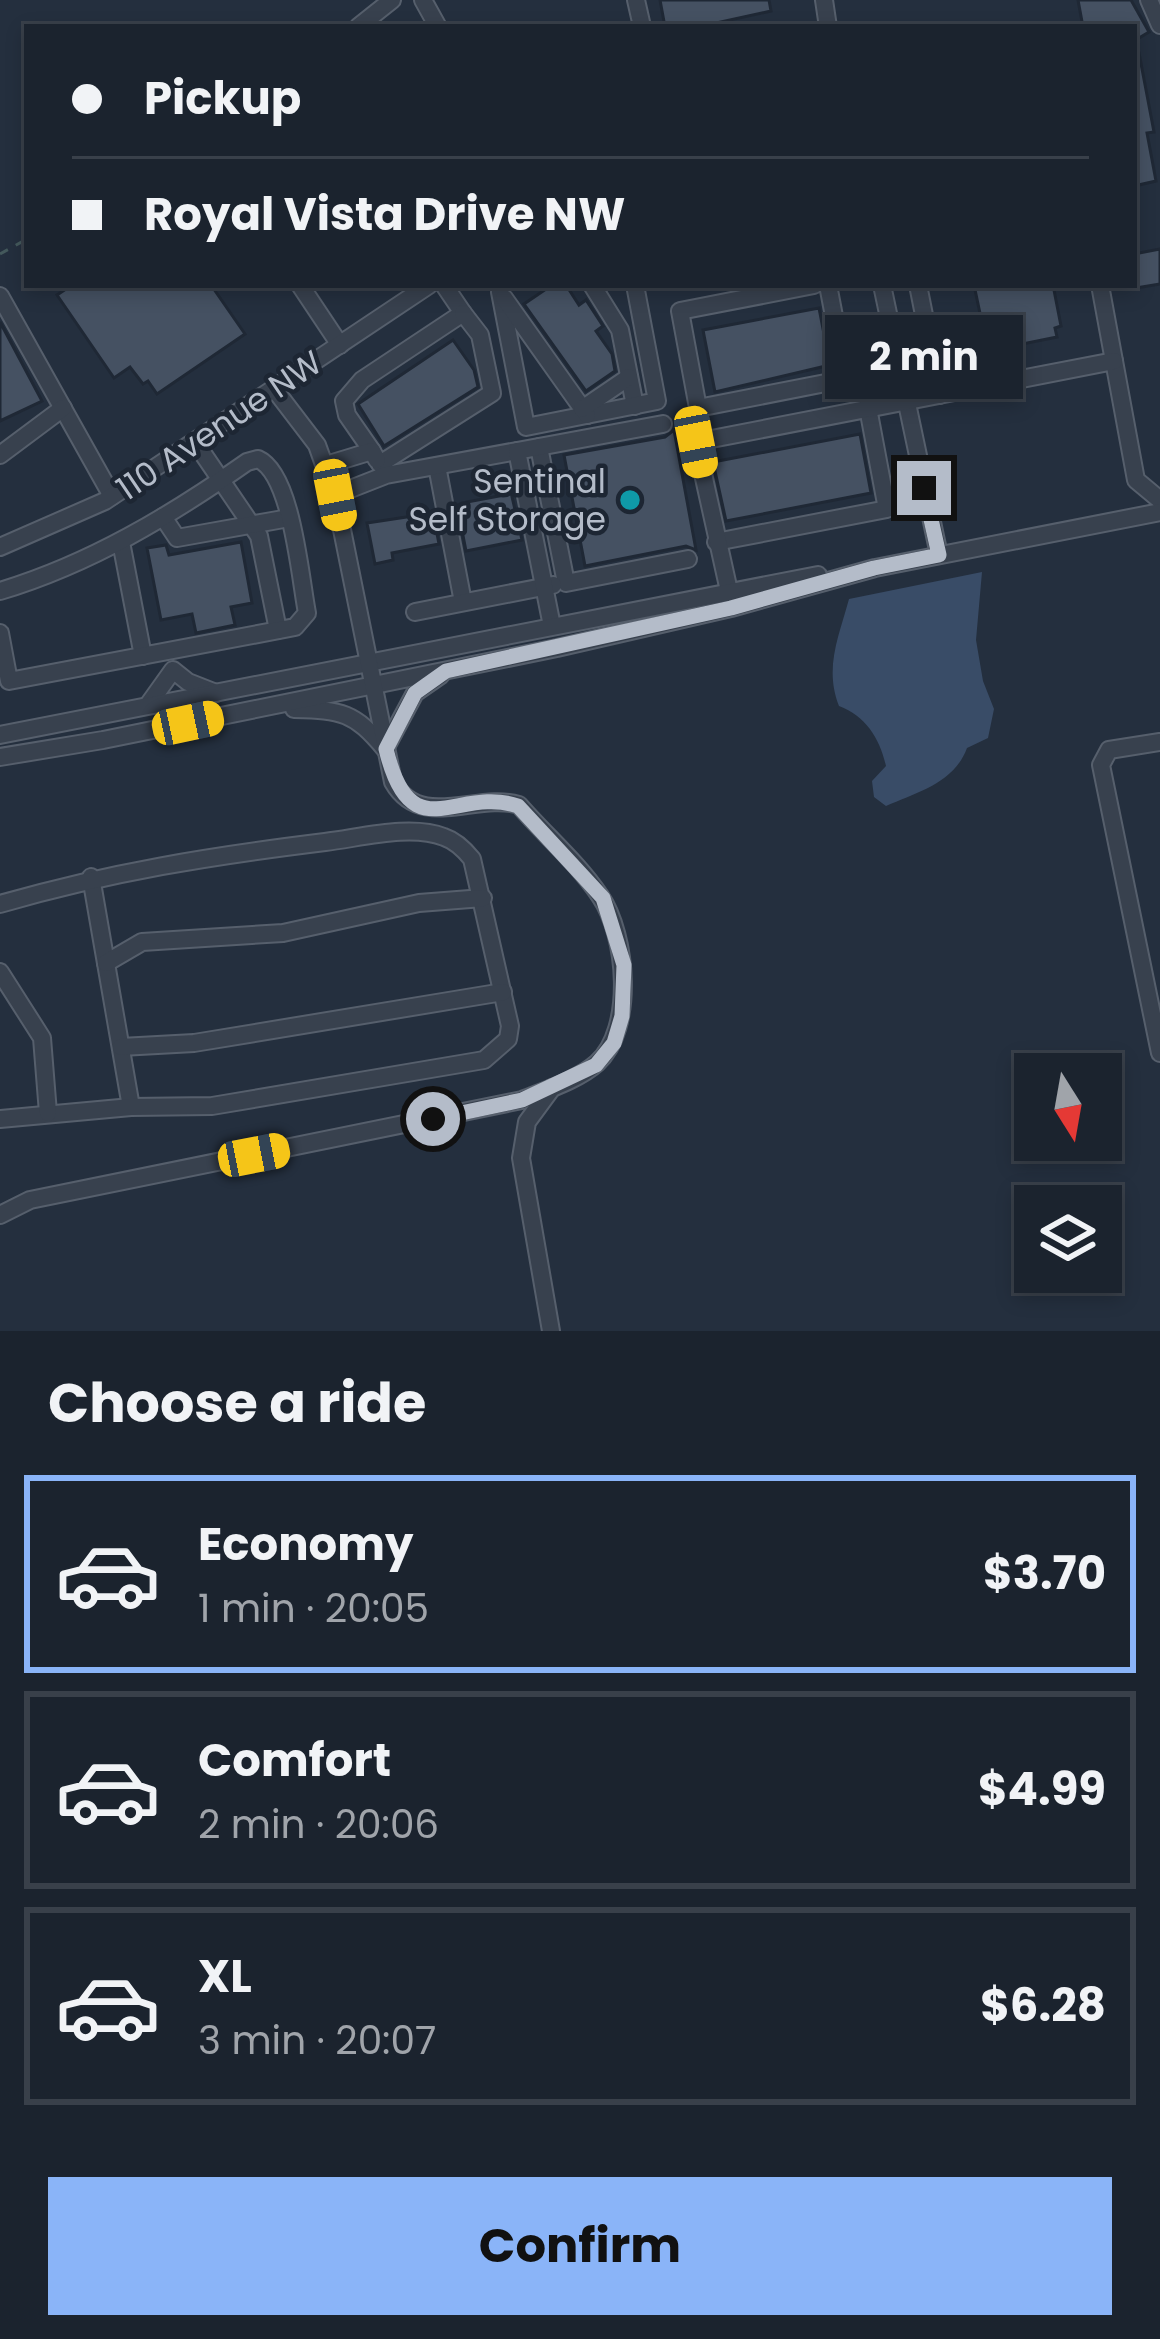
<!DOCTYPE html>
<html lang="en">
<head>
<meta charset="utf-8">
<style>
	body { margin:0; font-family:Poppins,sans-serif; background:#242b36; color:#f1f3f6; height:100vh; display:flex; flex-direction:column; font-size:45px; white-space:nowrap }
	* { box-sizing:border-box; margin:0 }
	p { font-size:39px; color:#a0a4aa }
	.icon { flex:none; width:66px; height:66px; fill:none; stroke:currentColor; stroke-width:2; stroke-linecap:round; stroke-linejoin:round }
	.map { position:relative; height:1331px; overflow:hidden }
	.side { display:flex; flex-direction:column; background:#1b232e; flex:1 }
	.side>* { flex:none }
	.banner { position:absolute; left:24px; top:24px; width:1113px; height:264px; border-radius:0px; box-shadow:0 6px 18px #0003,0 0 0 3px #39404a; display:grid; align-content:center; height:264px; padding:0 48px; background:#1b232e }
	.needle { width:78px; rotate:169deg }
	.buttons { position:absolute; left:1014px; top:1053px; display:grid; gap:24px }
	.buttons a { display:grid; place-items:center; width:108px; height:108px; border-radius:0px; background:#1b232e; box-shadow:0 6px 18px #0003,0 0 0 3px #39404a; font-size:60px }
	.end { position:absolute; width:54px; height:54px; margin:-27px; border:15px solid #b4bcc9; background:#111; box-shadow:0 0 0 6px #111 }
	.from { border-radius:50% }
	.bubble { position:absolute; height:84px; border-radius:0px; background:#1b232e; box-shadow:0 6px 18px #0003,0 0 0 3px #39404a; font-size:39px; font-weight:700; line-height:84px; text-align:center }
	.car { position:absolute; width:36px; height:72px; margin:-36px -18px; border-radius:15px; box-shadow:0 0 9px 3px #0007; background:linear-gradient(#f5c518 24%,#345 0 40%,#f5c518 0 76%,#345 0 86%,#f5c518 0) }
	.banner b { display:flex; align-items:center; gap:42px; height:114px; font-size:45px }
	.banner b+b { border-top:3px solid #39404a }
	.banner i { width:30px; height:30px; background:#f1f3f6 }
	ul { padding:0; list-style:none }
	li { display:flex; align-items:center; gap:36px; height:198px; margin:0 24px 18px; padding:0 24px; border:6px solid #39404a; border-radius:0px }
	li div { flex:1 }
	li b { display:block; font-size:45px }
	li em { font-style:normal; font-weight:700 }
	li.selected { border-color:#8ab4f8 }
	li>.icon { width:108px; height:108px; stroke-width:1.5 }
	h2 { padding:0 48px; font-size:54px; line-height:144px }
	.action { display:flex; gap:24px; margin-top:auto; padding:24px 48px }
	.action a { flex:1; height:138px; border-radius:0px; background:#8ab4f8; color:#111; font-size:48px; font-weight:700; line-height:138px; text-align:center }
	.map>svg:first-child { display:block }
</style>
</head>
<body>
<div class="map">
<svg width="1160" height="1331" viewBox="0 0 1160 1331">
	<rect width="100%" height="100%" fill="#242f3e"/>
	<path fill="#394c67" d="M982 572 976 640 983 681 994 709 988 738 967 748C954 783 918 792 886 806L874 797 872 781 886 766C880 739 866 716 839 706 824 668 839 636 849 599Z"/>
	<g fill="#455162" stroke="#1f2835" stroke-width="3">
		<polygon points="660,0 769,0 771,11 698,27 665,27"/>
		<polygon points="1078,0 1131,0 1149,32 1134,41 1134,27 1083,27"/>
		<polygon points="1139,53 1154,132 1147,133 1156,181 1134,186 1134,54"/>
		<polygon points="1160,249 1160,284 1136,288 1134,254"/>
		<polygon points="72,285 211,285 245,334 157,394 148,381 143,384 130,367 114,378 57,295"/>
		<polygon points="552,285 566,285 579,305 586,300 603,326 596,331 612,354 615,371 586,391 524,304"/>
		<polygon points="974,285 1053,285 1061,326 1055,328 1057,337 988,351"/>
		<polygon points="819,308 830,365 715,392 703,330"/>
		<polygon points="0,322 42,401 0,421"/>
		<polygon points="453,340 474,370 478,387 384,446 358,404"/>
		<polygon points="674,430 696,550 686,546 585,566 564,455 665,437"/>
		<polygon points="860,434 871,493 726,521 713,462"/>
		<polygon points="507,475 522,540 466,551 459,515 469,513 467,502 499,496 496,477"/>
		<polygon points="433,513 439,544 392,553 393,560 375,564 367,523"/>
		<polygon points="241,542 252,603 231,607 235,625 196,633 192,614 161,620 147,548 166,545 169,555"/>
	</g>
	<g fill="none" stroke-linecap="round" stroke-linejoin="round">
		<defs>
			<g id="minor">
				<polyline points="423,0 438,27"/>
				<polyline points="636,0 641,22"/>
				<polyline points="824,0 828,27"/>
				<polyline points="1149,0 1160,25"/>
				<polyline points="358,27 392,0"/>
				<polyline points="300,285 340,345"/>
				<polyline points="592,285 620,330 635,406"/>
				<polyline points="814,285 680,311 698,408 846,379 828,285"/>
				<polyline points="882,285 939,555"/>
				<polyline points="918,285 940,395"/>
				<polyline points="1100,285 1136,480 1160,500"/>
				<polyline points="500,292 526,427 657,401 635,285"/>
				<polyline points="0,296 112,496"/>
				<polyline points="504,298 587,415"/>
				<polyline points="839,342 892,332"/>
				<polyline points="582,409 629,377"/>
				<polyline points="195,442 259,536 278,630"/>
				<polyline points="539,447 566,583 688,559"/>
				<polyline points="372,451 347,415 344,401 362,380 463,313 444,285"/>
				<polyline points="0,455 63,408"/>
				<polyline points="380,464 492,393 480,335 463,313"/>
				<polyline points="326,465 372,451 377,460"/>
				<polyline points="437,466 463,602"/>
				<polyline points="335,495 386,475 517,451"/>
				<polyline points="163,517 177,538 289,518"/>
				<polyline points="121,542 143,656"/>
				<polyline points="716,542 887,509 868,408"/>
				<polyline points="0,547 105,501 429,285"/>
				<path d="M0 591C90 564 170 516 247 462L258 459C292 474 300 577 307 613L295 627 9 681 0 633"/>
				<polyline points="729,591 696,442 1114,361"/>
				<polyline points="415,612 553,585"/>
				<polyline points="552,626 517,451 663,424"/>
				<polyline points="148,705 173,670 188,682 216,693"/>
				<path d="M294 709C342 710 354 712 385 749L415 693 441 675"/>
				<polyline points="0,735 818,575"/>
				<polyline points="1160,742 1109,750 1101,765 1160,1053"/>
				<polyline points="0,757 103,740 557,648 731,608 875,568 1160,512"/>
				<polyline points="91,877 131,1107"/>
				<path d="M0 904C111 872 211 856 325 842 360 838 410 824 444 837 456 841 464 849 472 859L510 1026 508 1039 484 1060 212 1106 131 1107 0 1119"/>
				<polyline points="106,963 142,942 283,933 419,903 483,898"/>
				<polyline points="0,972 42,1038 48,1113"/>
				<polyline points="121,1047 194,1043 503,992"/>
				<path d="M0 1215 30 1200 522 1100C546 1090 578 1080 597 1063 635 1029 627 935 600 896 578 863 545 835 519 805 477 792 421 831 393 782L335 495 317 445 275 390"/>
				<polyline points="551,1331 521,1158 527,1122 552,1088"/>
			</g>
		</defs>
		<use href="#minor" stroke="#565f6c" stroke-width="20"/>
		<polyline stroke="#44595c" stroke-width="3" stroke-dasharray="9 9" stroke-linecap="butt" points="0,254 27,239"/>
		<use href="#minor" stroke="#38414e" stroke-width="16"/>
	</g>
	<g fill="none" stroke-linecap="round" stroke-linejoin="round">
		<path stroke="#b4bcc9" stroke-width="15" d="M433 1119 522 1100 596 1065 614 1043 622 1016 624 965 603 898 518 806C457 785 411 853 386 749L415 693 446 671 731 608 874 568 939 555 924 488"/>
	</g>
	<circle fill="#0f9aa8" stroke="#1d2633" stroke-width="4.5" cx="630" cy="500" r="12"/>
	<g text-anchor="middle" stroke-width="9" stroke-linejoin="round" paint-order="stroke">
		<g font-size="33" fill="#b4bcc9" stroke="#1d2633">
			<text transform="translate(219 425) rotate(-34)" y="12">110 Avenue NW</text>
		</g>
		<g font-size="33" fill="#b4bcc9" stroke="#1d2633" text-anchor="end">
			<text x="606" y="493">Sentinal<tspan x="606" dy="38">Self Storage</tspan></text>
		</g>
	</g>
</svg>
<div class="buttons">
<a><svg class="needle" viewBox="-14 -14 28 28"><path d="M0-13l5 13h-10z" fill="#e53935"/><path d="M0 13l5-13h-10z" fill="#a0a4aa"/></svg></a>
<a><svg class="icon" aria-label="layers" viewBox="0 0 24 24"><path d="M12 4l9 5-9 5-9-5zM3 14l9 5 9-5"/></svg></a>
</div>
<i class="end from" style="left:433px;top:1119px"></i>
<i class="end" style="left:924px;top:488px"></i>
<div class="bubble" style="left:825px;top:315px;width:198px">2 min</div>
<i class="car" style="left:696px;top:442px;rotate:169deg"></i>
<i class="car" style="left:335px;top:495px;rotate:169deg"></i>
<i class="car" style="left:188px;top:723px;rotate:78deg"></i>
<i class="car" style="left:254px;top:1155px;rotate:79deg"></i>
<div class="banner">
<b><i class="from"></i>Pickup</b>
<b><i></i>Royal Vista Drive NW</b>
</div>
</div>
<section class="side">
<h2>Choose a ride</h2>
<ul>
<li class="selected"><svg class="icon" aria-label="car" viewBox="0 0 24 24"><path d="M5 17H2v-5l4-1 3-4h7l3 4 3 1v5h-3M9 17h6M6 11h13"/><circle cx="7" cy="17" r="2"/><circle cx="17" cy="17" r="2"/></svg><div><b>Economy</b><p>1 min · 20:05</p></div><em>$3.70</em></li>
<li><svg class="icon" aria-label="car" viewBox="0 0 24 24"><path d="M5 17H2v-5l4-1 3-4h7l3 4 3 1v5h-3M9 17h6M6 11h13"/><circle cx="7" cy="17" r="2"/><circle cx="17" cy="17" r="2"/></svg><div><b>Comfort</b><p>2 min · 20:06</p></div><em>$4.99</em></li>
<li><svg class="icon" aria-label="car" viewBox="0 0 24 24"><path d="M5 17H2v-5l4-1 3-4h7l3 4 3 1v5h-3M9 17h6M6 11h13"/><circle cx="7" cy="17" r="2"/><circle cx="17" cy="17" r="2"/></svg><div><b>XL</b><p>3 min · 20:07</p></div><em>$6.28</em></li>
</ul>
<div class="action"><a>Confirm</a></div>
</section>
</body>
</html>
